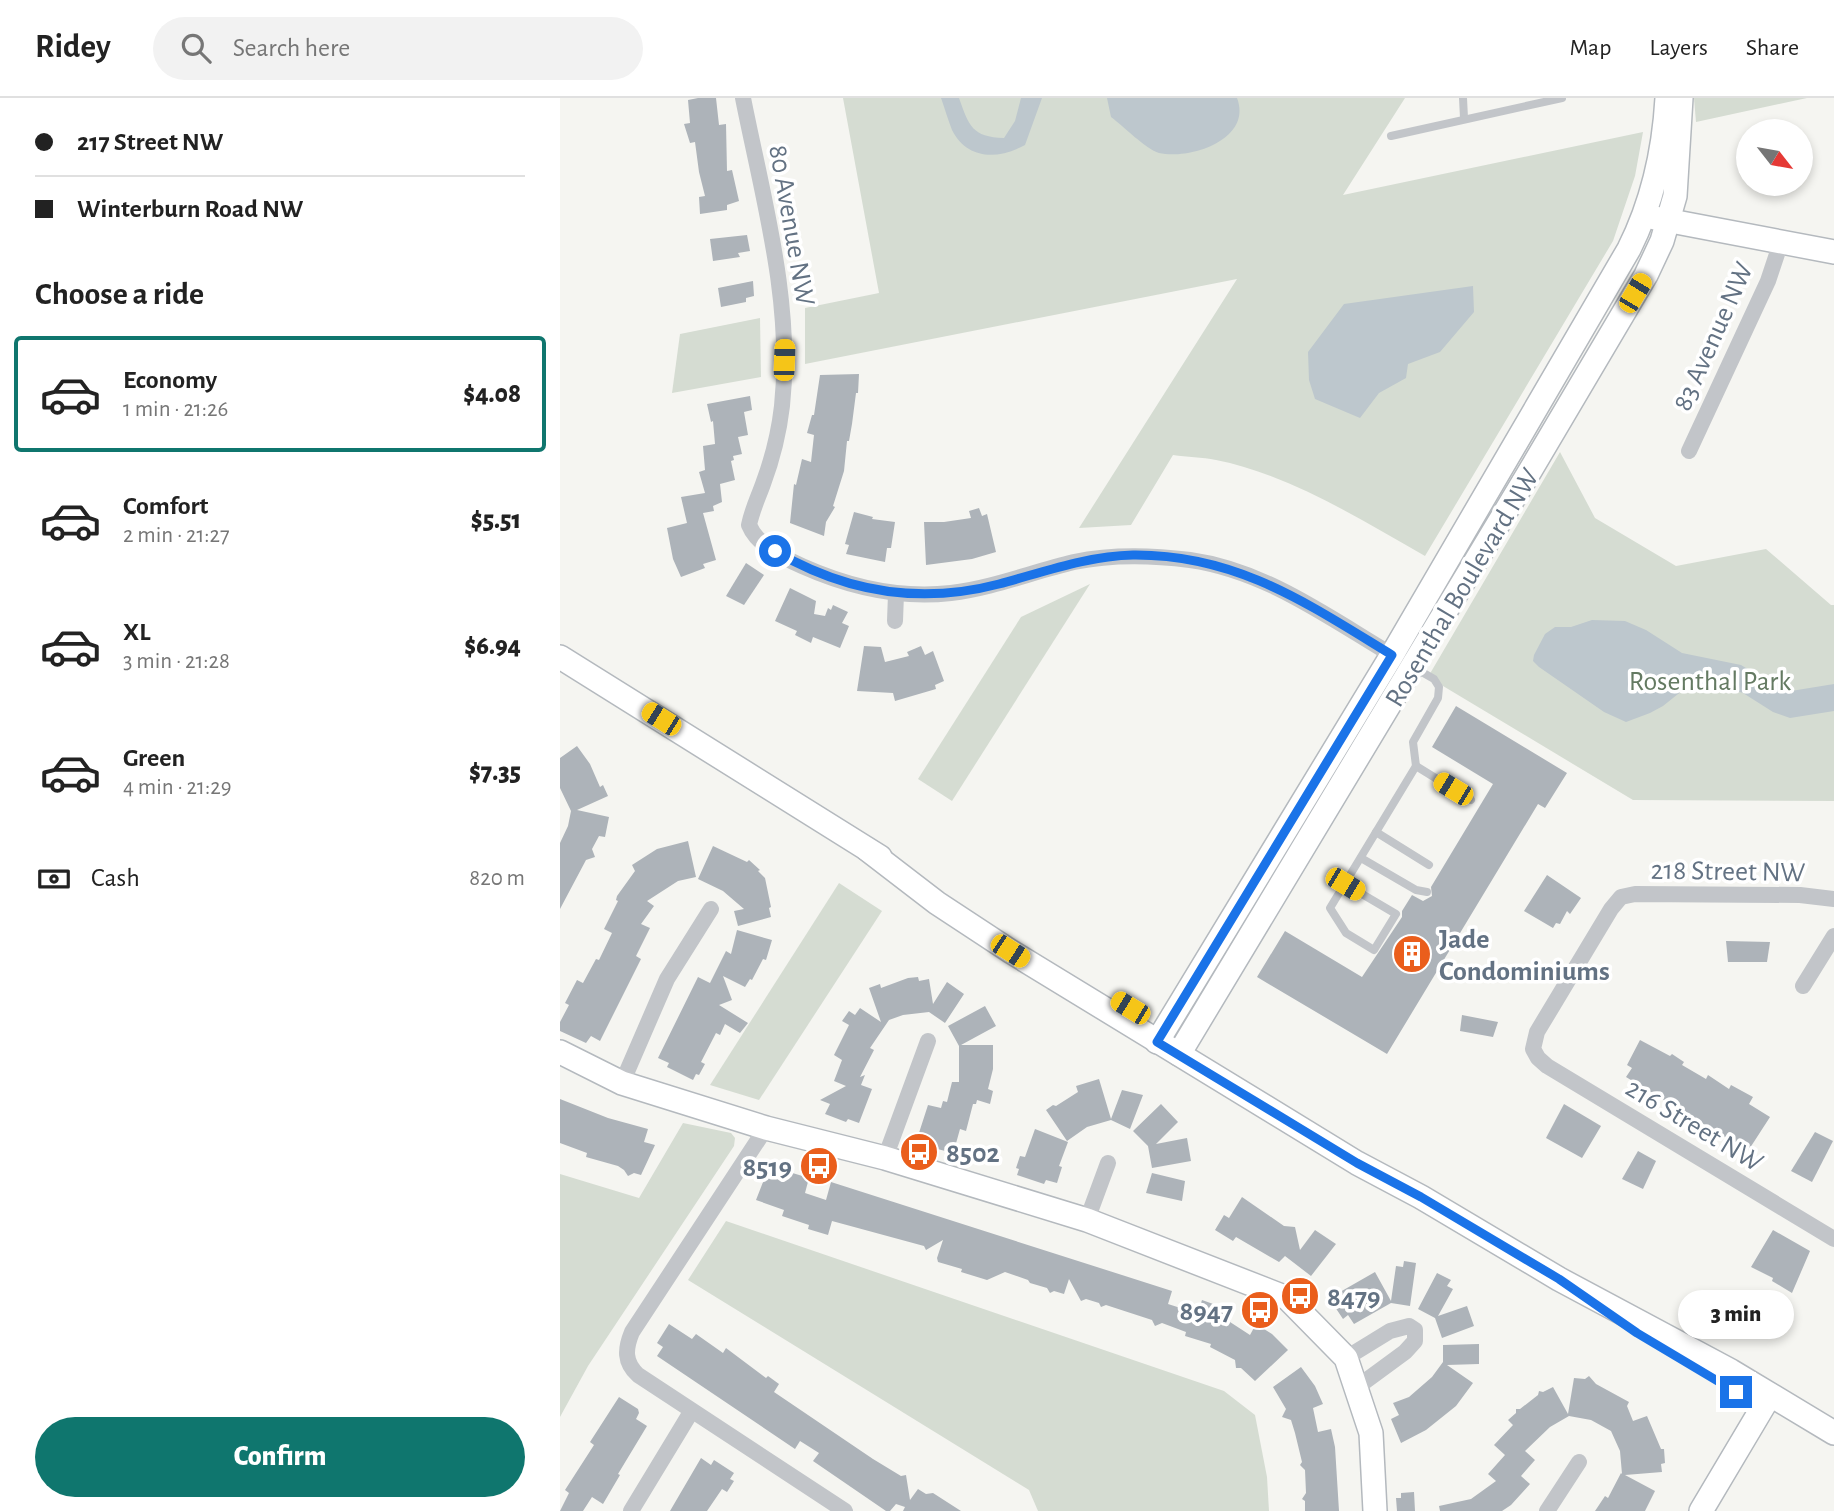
<!DOCTYPE html>
<html lang="en">
<head>
<meta charset="utf-8">
<style>
	body { margin:0; font-family:"Alegreya Sans",sans-serif; background:#f2f2f2; color:#222; height:100vh; display:flex; flex-direction:column; font-size:26px; white-space:nowrap }
	* { box-sizing:border-box; margin:0 }
	p { font-size:23px; color:#767676 }
	.icon { flex:none; width:38px; height:38px; fill:none; stroke:currentColor; stroke-width:2; stroke-linecap:round; stroke-linejoin:round }
	.map { position:relative; flex:1; overflow:hidden }
	.drawer { display:flex; flex-direction:column; background:#fff; width:560px }
	.drawer>* { flex:none }
	.banner { display:grid; align-content:center; height:154px; padding:0 35px; background:#fff }
	.needle { width:46px; rotate:121deg }
	.controls { position:absolute; left:1176px; top:21px; display:grid; gap:14px }
	.controls a { display:grid; place-items:center; width:77px; height:77px; border-radius:50%; background:#fff; box-shadow:0 4px 10px #0003; font-size:35px }
	.end { position:absolute; width:32px; height:32px; margin:-16px; border:9px solid #1a73e8; background:#fff; box-shadow:0 0 0 4px #fff }
	.from { border-radius:50% }
	.bubble { position:absolute; height:49px; border-radius:24px; background:#fff; box-shadow:0 4px 10px #0003; font-size:23px; font-weight:800; line-height:49px; text-align:center }
	.car { position:absolute; width:21px; height:42px; margin:-21px -10px; border-radius:9px; box-shadow:0 0 5px 2px #0007; background:linear-gradient(#f5c518 24%,#345 0 40%,#f5c518 0 76%,#345 0 86%,#f5c518 0) }
	.banner b { display:flex; align-items:center; gap:24px; height:66px; font-size:26px }
	.banner b+b { border-top:2px solid #e0e0e0 }
	.banner i { width:18px; height:18px; background:#222 }
	ul { padding:0; list-style:none }
	li { display:flex; align-items:center; gap:21px; height:116px; margin:0 14px 10px; padding:0 21px; border:4px solid transparent; border-radius:7px }
	li div { flex:1 }
	li b { display:block; font-size:26px }
	li em { font-style:normal; font-weight:800 }
	li.selected { border-color:#0f766e }
	li>.icon { width:63px; height:63px; stroke-width:1.5 }
	h2 { padding:0 35px; font-size:32px; line-height:84px }
	.pay { display:flex; align-items:center; gap:18px; height:77px; padding:0 35px; font-size:26px }
	.pay p { margin-inline-start:auto }
	.primary-button { display:flex; gap:14px; margin-top:auto; padding:14px 35px }
	.primary-button a { flex:1; height:80px; border-radius:42px; background:#0f766e; color:#fff; font-size:28px; font-weight:800; line-height:80px; text-align:center }
	header { display:flex; align-items:center; gap:42px; box-sizing:border-box; height:98px; padding:0 35px; background:#fff; border-bottom:2px solid #e0e0e0 }
	header strong { font-size:33px }
	nav { display:flex; gap:38px; margin-inline-start:auto; font-size:24px }
	.search { width:490px; height:63px; background:#f2f2f2; display:flex; align-items:center; gap:18px; box-sizing:border-box; padding:0 24px; border-radius:38px; color:#767676; font-size:26px }
	main { display:flex; flex:1; min-height:0 }
	.map>svg:first-child { display:block }
</style>
</head>
<body>
<header>
<strong>Ridey</strong>
<div class="search"><svg class="icon" aria-label="search" viewBox="0 0 24 24"><circle cx="10" cy="10" r="6"/><path d="M15 15l6 6"/></svg>Search here</div>
<nav><a>Map</a><a>Layers</a><a>Share</a></nav>
</header>
<main>
<section class="drawer">
<div class="banner">
<b><i class="from"></i>217 Street NW</b>
<b><i></i>Winterburn Road NW</b>
</div>
<h2>Choose a ride</h2>
<ul>
<li class="selected"><svg class="icon" aria-label="car" viewBox="0 0 24 24"><path d="M5 17H2v-5l4-1 3-4h7l3 4 3 1v5h-3M9 17h6M6 11h13"/><circle cx="7" cy="17" r="2"/><circle cx="17" cy="17" r="2"/></svg><div><b>Economy</b><p>1 min · 21:26</p></div><em>$4.08</em></li>
<li><svg class="icon" aria-label="car" viewBox="0 0 24 24"><path d="M5 17H2v-5l4-1 3-4h7l3 4 3 1v5h-3M9 17h6M6 11h13"/><circle cx="7" cy="17" r="2"/><circle cx="17" cy="17" r="2"/></svg><div><b>Comfort</b><p>2 min · 21:27</p></div><em>$5.51</em></li>
<li><svg class="icon" aria-label="car" viewBox="0 0 24 24"><path d="M5 17H2v-5l4-1 3-4h7l3 4 3 1v5h-3M9 17h6M6 11h13"/><circle cx="7" cy="17" r="2"/><circle cx="17" cy="17" r="2"/></svg><div><b>XL</b><p>3 min · 21:28</p></div><em>$6.94</em></li>
<li><svg class="icon" aria-label="car" viewBox="0 0 24 24"><path d="M5 17H2v-5l4-1 3-4h7l3 4 3 1v5h-3M9 17h6M6 11h13"/><circle cx="7" cy="17" r="2"/><circle cx="17" cy="17" r="2"/></svg><div><b>Green</b><p>4 min · 21:29</p></div><em>$7.35</em></li>
</ul>
<div class="pay"><svg class="icon" aria-label="cash" viewBox="0 0 24 24"><path d="M3 7h18v10H3z"/><circle cx="12" cy="12" r="2"/></svg>Cash<p>820 m</p></div>
<div class="primary-button"><a>Confirm</a></div>
</section>
<div class="map">
<svg width="1274" height="1413" viewBox="0 0 1274 1413">
	<rect width="100%" height="100%" fill="#f5f5f1"/>
	<g fill="#d5dcd2">
		<path d="M283 0H845L783 97 1083 34 1075 78 1053 143 865 458C802 422 728 376 656 362 642 359 627 359 613 357L571 427 519 430 677 181 245 266V210L319 195Z"/>
		<polygon points="1134,0 1247,0 1136,24"/>
		<polygon points="200,220 201,279 112,295 120,236"/>
		<polygon points="1000,354 1035,420 1116,468 1206,451 1271,507 1274,507 1274,703 1073,702 868,579"/>
		<polygon points="530,486 392,703 358,681 461,519"/>
		<polygon points="279,785 322,813 199,1002 150,987"/>
		<polygon points="123,1025 171,1035 175,1040 174,1048 28,1268 0,1319 0,1076 79,1100"/>
		<polygon points="166,1123 664,1293 695,1317 707,1379 709,1413 478,1413 469,1392 128,1182"/>
	</g>
	<g fill="#bdc7cd">
		<path d="M381 0H399C409 28 412 39 444 40L455 23 461 0H482L465 47C439 61 408 63 392 32 388 22 385 11 381 0Z"/>
		<path d="M547 0H677C693 42 629 62 599 55 586 51 563 28 551 19Z"/>
		<polygon points="913,188 914,214 880,254 848,266 846,280 819,295 800,320 755,301 749,282 748,254 784,206"/>
		<polygon points="1032,522 1065,523 1086,532 1122,555 1181,567 1225,594 1274,586 1274,613 1230,620 1213,614 1183,595 1170,591 1134,590 1123,592 1103,608 1090,615 1066,624 1044,614 979,569 973,563 974,557 985,536 995,529 1011,529"/>
	</g>
	<g fill="#adb3b9">
		<polygon points="138,0 156,0 159,27 166,26 167,73 172,72 179,103 167,107 167,112 140,116 139,99 145,98 139,74 135,44 130,45 124,26 130,25 128,2"/>
		<polygon points="187,137 190,153 178,155 180,159 153,163 150,141"/>
		<polygon points="193,183 194,198 186,200 186,204 161,209 158,190"/>
		<polygon points="299,276 298,295 296,295 292,326 289,343 287,343 284,373 273,408 275,409 266,424 264,438 230,425 234,386 236,387 242,361 251,364 254,337 247,335 252,317 254,317 260,277"/>
		<polygon points="190,298 192,312 184,314 188,337 178,339 182,356 173,358 174,362 171,363 175,382 160,386 162,404 153,408 154,413 143,415 156,462 143,466 145,470 121,479 113,461 107,430 127,425 121,399 145,395 139,374 145,372 143,348 155,346 153,323 151,324 147,306"/>
		<polygon points="419,410 422,418 427,416 436,454 412,461 366,467 364,424 384,424 411,420 409,413"/>
		<polygon points="294,414 313,419 312,421 335,424 331,450 327,450 325,464 286,456 289,447 285,446"/>
		<polygon points="186,465 204,477 184,507 166,498"/>
		<polygon points="230,490 256,503 254,516 265,518 268,510 271,512 273,507 288,514 282,525 289,528 280,550 253,539 251,545 235,537 237,533 215,523"/>
		<polygon points="304,548 321,549 325,564 349,558 347,554 361,548 365,557 373,553 384,583 375,587 376,591 335,603 333,595 297,593"/>
		<polygon points="896,608 1007,675 985,710 978,706 827,956 697,879 725,833 802,879 842,819 842,813 852,797 863,803 872,798 871,789 933,686 872,649"/>
		<polygon points="17,648 30,666 40,689 43,687 48,698 17,712 49,719 45,739 39,738 32,751 35,759 26,762 0,811 0,745 8,728 11,713 0,690 0,660"/>
		<polygon points="128,743 136,779 118,783 87,803 94,808 81,826 90,830 76,858 81,861 40,943 31,938 26,945 0,933 0,924 9,907 5,905 17,882 23,885 36,861 39,862 52,835 44,831 58,803 56,802 57,798 75,773 72,767 97,751"/>
		<polygon points="153,748 187,764 189,762 200,772 198,773 205,780 211,809 209,810 211,819 178,828 174,813 184,811 163,793 138,781"/>
		<polygon points="987,777 1021,800 1010,816 1007,813 1000,826 996,825 993,830 964,813"/>
		<polygon points="177,832 212,842 206,862 203,861 192,882 190,881 185,889 163,878 172,902 159,907 188,925 180,935 165,926 160,937 156,935 141,964 145,966 139,977 136,976 133,982 107,969 109,965 98,960 138,879 150,885 166,853 171,856"/>
		<polygon points="1166,843 1210,844 1207,864 1168,864"/>
		<polygon points="358,879 359,883 369,881 373,906 387,884 404,896 385,925 369,914 343,917 329,922 310,950 314,952 300,979 305,977 301,987 312,991 299,1025 288,1021 286,1024 265,1016 270,1006 260,1002 286,988 274,983 282,962 274,957 289,927 282,923 289,913 295,917 300,910 321,924 309,890 320,886 321,890 348,880"/>
		<polygon points="425,908 436,928 401,947 433,947 433,971 428,991 433,993 430,1006 417,1002 416,1006 413,1006 406,1033 400,1031 395,1049 391,1047 389,1054 366,1048 367,1043 357,1041 368,1007 381,1010 383,1003 387,1004 392,984 399,984 399,948 388,928"/>
		<polygon points="902,917 938,924 933,939 900,933"/>
		<polygon points="1080,942 1110,958 1112,956 1124,964 1122,967 1146,981 1148,977 1169,991 1171,987 1193,999 1189,1006 1210,1019 1188,1053 1066,979 1072,970 1067,967"/>
		<polygon points="539,981 551,1021 562,992 583,997 570,1031 551,1022 527,1029 507,1043 486,1012 493,1007 496,1008 518,994 516,988"/>
		<polygon points="0,1001 48,1020 88,1031 84,1044 95,1047 81,1077 74,1075 68,1078 64,1072 58,1068 26,1059 27,1055 0,1045"/>
		<polygon points="601,1006 618,1024 596,1046 627,1040 631,1063 592,1070 588,1048 573,1033"/>
		<polygon points="1004,1006 1041,1028 1022,1060 986,1040"/>
		<polygon points="475,1031 508,1044 499,1068 502,1069 497,1085 486,1082 484,1086 457,1077 459,1071 456,1070 460,1058 465,1059"/>
		<polygon points="1255,1034 1273,1043 1252,1084 1231,1073"/>
		<polygon points="1078,1053 1096,1063 1083,1091 1062,1081"/>
		<polygon points="216,1070 249,1080 245,1095 266,1102 271,1084 612,1193 608,1206 633,1214 638,1214 642,1202 656,1207 673,1213 670,1224 690,1237 696,1226 712,1236 728,1252 695,1283 681,1270 676,1270 675,1262 650,1249 651,1246 625,1238 626,1234 602,1225 595,1228 592,1222 546,1207 541,1209 539,1205 526,1201 521,1203 509,1181 504,1196 494,1193 490,1195 487,1190 470,1185 468,1182 445,1174 427,1182 401,1174 402,1171 378,1164 377,1160 383,1142 366,1152 364,1148 272,1123 268,1137 248,1131 249,1127 222,1118 224,1112 196,1102 205,1079 211,1081"/>
		<polygon points="592,1075 625,1083 622,1103 586,1095"/>
		<polygon points="682,1099 724,1128 735,1129 740,1152 755,1132 776,1146 751,1178 725,1158 719,1164 676,1139 673,1143 655,1132 664,1117 669,1120"/>
		<polygon points="1213,1132 1250,1153 1232,1195 1212,1183 1213,1180 1191,1169"/>
		<polygon points="844,1163 856,1165 850,1208 831,1205 794,1226 788,1217 783,1221 771,1203 779,1198 780,1194 815,1174 831,1203 836,1168 843,1169"/>
		<polygon points="877,1175 891,1182 887,1188 893,1191 878,1218 907,1208 914,1228 882,1240 875,1220 858,1211"/>
		<polygon points="109,1226 132,1241 136,1236 163,1255 166,1250 206,1280 208,1278 219,1286 214,1294 313,1361 341,1378 346,1377 350,1402 358,1391 366,1396 373,1395 401,1413 343,1413 345,1409 336,1406 330,1413 326,1413 253,1363 259,1355 240,1343 235,1351 97,1258 103,1249 97,1245"/>
		<polygon points="919,1246 919,1266 887,1267 913,1285 896,1308 866,1332 841,1345 831,1321 839,1317 833,1305 849,1299 872,1279 883,1264 883,1247"/>
		<polygon points="741,1269 755,1288 763,1306 753,1310 758,1334 771,1331 775,1349 779,1413 745,1413 745,1403 742,1401 746,1395 745,1372 740,1367 742,1364 735,1335 731,1322 722,1319 726,1311 713,1289"/>
		<polygon points="1029,1278 1036,1286 1069,1304 1067,1308 1073,1323 1087,1318 1101,1351 1104,1351 1105,1365 1101,1366 1102,1374 1065,1377 1095,1393 1085,1413 1035,1413 1045,1398 1048,1400 1061,1375 1062,1376 1060,1353 1051,1333 1031,1322 1009,1318 990,1329 965,1353 975,1362 961,1378 970,1386 951,1407 942,1413 880,1413 879,1408 911,1401 936,1383 928,1376 945,1357 934,1347 953,1327 948,1322 956,1315 956,1311 960,1311 978,1297 979,1293 983,1294 993,1289 1008,1316 1014,1280 1025,1281"/>
		<polygon points="59,1299 78,1311 79,1315 76,1321 87,1328 58,1376 60,1377 43,1406 32,1399 23,1413 0,1413 9,1395 5,1392 34,1347 30,1344"/>
		<polygon points="141,1360 151,1367 154,1362 174,1375 170,1381 174,1383 167,1394 162,1391 147,1413 110,1413"/>
		<polygon points="854,1394 855,1413 837,1413 836,1400 841,1400 841,1395"/>
	</g>
	<g fill="none" stroke-linecap="round" stroke-linejoin="round">
		<defs>
			<g id="secondary">
				<polyline points="1095,120 1274,154"/>
				<polyline points="0,559 320,759"/>
				<polyline points="308,752 377,805 450,853 797,1065 861,1099 999,1181 1171,1273 1274,1335"/>
				<path d="M597 944 832 557 1069 151C1093 103 1104 53 1107 0"/>
				<polyline points="0,954 62,985 206,1030 325,1060 527,1122 727,1200 786,1260 811,1335 815,1413"/>
				<polyline points="619,956 970,373 1086,177 1102,143 1115,98 1121,0"/>
				<polyline points="1141,1413 1210,1297"/>
			</g>
		</defs>
		<use href="#secondary" stroke="#b4b9be" stroke-width="26"/>
		<g stroke="#c2c5c9" stroke-width="8">
			<polyline points="903,0 904,20"/>
			<polyline points="831,38 1002,0"/>
			<polyline points="856,668 911,702"/>
			<polyline points="816,734 869,767"/>
			<polyline points="801,760 856,792 867,794"/>
			<polyline points="785,786 836,816 814,852 786,835 770,810 856,668 853,644 878,600 879,589 874,581 853,569"/>
		</g>
		<g stroke="#c2c5c9" stroke-width="16">
			<path d="M183 0C203 101 233 204 222 308 219 334 212 362 203 386 198 400 192 412 189 427 197 447 222 459 242 468 289 489 338 501 391 495 433 490 472 474 514 464 552 456 591 457 630 462 708 473 772 522 839 561"/>
			<polyline points="1129,353 1208,183 1221,144"/>
			<polyline points="335,523 336,496"/>
			<polyline points="1274,801 1240,797 1075,796 1061,799 1051,811 977,934 973,951 978,960 987,968 1274,1141"/>
			<polyline points="1243,888 1274,838"/>
			<polyline points="62,985 107,881 151,811"/>
			<path d="M206 1030 72 1234C65 1251 64 1264 78 1277L285 1413"/>
			<polyline points="325,1060 368,943"/>
			<polyline points="527,1122 548,1065"/>
			<polyline points="786,1260 830,1233 849,1228 855,1232 855,1243 845,1254 796,1290"/>
			<polyline points="71,1413 131,1314"/>
			<polyline points="987,1413 1019,1364"/>
		</g>
		<use href="#secondary" stroke="#fff" stroke-width="23"/>
	</g>
	<g fill="none" stroke-linecap="round" stroke-linejoin="round">
		<path stroke="#1a73e8" stroke-width="9" d="M215 453C285 494 359 507 439 486 484 474 527 458 573 457 677 456 748 506 832 557L597 944 797 1065 861 1099 999 1181 1077 1235 1176 1294"/>
	</g>
	<defs>
		<symbol id="building-disc" viewBox="-11 -11 22 22"><circle r="9.5" fill="#ea5e1c" stroke="#fff"/><path d="M-4-6H4V6H1V3H-1V6H-4ZM-2.5-4.3h1.7v1.8h-1.7ZM.8-4.3h1.7v1.8H.8ZM-2.5-1h1.7V.8h-1.7ZM.8-1h1.7V.8H.8Z" fill="#fff"/></symbol>
		<symbol id="bus-disc" viewBox="-11 -11 22 22"><circle r="9.5" fill="#ea5e1c" stroke="#fff"/><path d="M-5-6H5V4H4V6H2V4H-2V6H-4V4H-5ZM-3.5-4V0h7V-4ZM-3.5 1.2v1.5H-2V1.2ZM2 1.2v1.5H3.5V1.2Z" fill="#fff"/></symbol>
	</defs>
	<g fill-rule="evenodd">
		<use href="#building-disc" x="830" y="834" width="44" height="44"/>
		<use href="#bus-disc" x="337" y="1032" width="44" height="44"/>
		<use href="#bus-disc" x="237" y="1046" width="44" height="44"/>
		<use href="#bus-disc" x="718" y="1176" width="44" height="44"/>
		<use href="#bus-disc" x="678" y="1190" width="44" height="44"/>
	</g>
	<g text-anchor="middle" stroke-width="7" stroke-linejoin="round" paint-order="stroke">
		<g font-size="28" fill="#637283" stroke="#fff">
			<text transform="translate(233 127) rotate(80)" y="10">80 Avenue NW</text>
			<text transform="translate(1152 238) rotate(-66)" y="10">83 Avenue NW</text>
			<text transform="translate(901 489) rotate(-59)" y="10">Rosenthal Boulevard NW</text>
			<text transform="translate(1168 772) rotate(1)" y="10">218 Street NW</text>
			<text transform="translate(1135 1026) rotate(31)" y="10">216 Street NW</text>
		</g>
		<g font-size="28" fill="#647a62" stroke="#fff">
			<text x="1150" y="592">Rosenthal Park</text>
		</g>
		<g font-size="28" font-weight="bold" fill="#637283" stroke="#fff" text-anchor="start">
			<text x="879" y="850">Jade<tspan x="879" dy="32">Condominiums</tspan></text>
			<text x="386" y="1064">8502</text>
			<text x="232" y="1078" text-anchor="end">8519</text>
			<text x="767" y="1208">8479</text>
			<text x="673" y="1222" text-anchor="end">8947</text>
		</g>
	</g>
</svg>
<div class="controls">
<a><svg class="needle" viewBox="-14 -14 28 28"><path d="M0-13l5 13h-10z" fill="#e53935"/><path d="M0 13l5-13h-10z" fill="#767676"/></svg></a>
</div>
<i class="end from" style="left:215px;top:453px"></i>
<i class="end" style="left:1176px;top:1294px"></i>
<div class="bubble" style="left:1118px;top:1192px;width:116px">3 min</div>
<i class="car" style="left:1075px;top:195px;rotate:31deg"></i>
<i class="car" style="left:224px;top:262px;rotate:2deg"></i>
<i class="car" style="left:101px;top:621px;rotate:302deg"></i>
<i class="car" style="left:893px;top:691px;rotate:301deg"></i>
<i class="car" style="left:785px;top:786px;rotate:121deg"></i>
<i class="car" style="left:450px;top:853px;rotate:123deg"></i>
<i class="car" style="left:570px;top:910px;rotate:301deg"></i>
</div>
</main>
</body>
</html>
